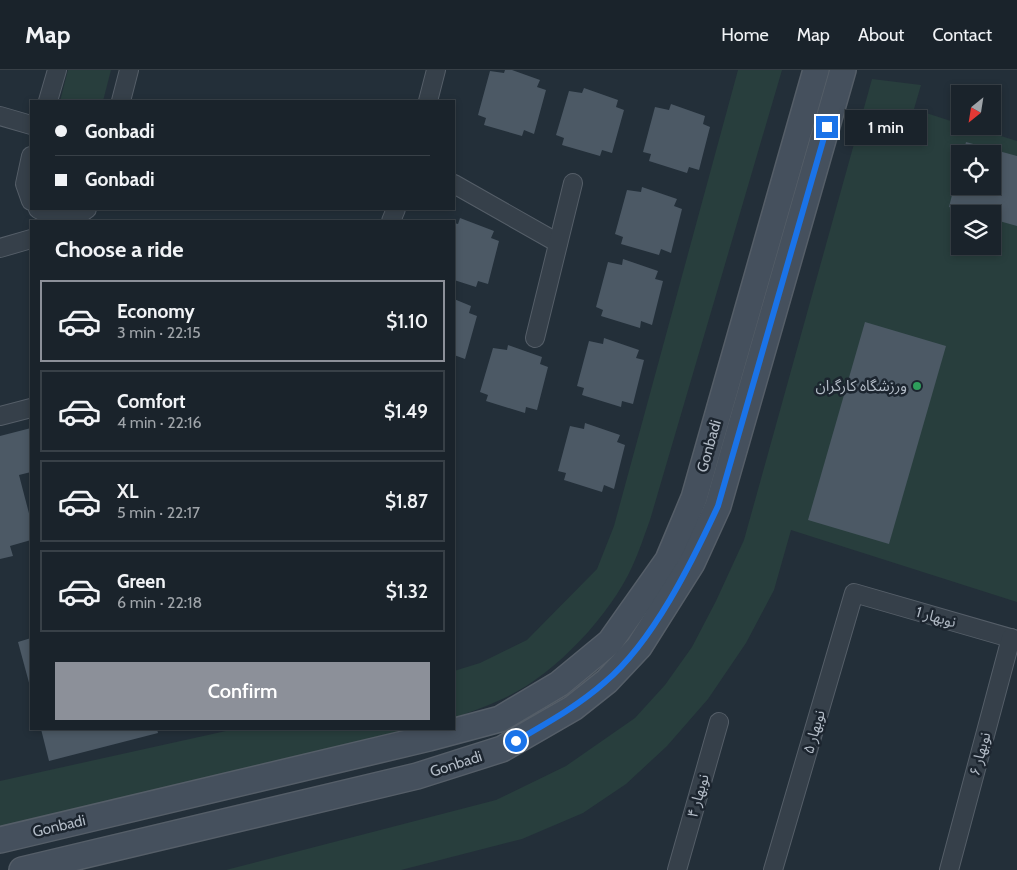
<!DOCTYPE html>
<html lang="en">
<head>
<meta charset="utf-8">
<style>
	body { margin:0; font-family:Cabin,"Noto Sans Arabic",sans-serif; background:#232b33; color:#f1f3f6; height:100vh; display:flex; flex-direction:column; font-size:19px; white-space:nowrap }
	* { box-sizing:border-box; margin:0 }
	p { font-size:16px; color:#9fa4a9 }
	.icon { flex:none; width:28px; height:28px; fill:none; stroke:currentColor; stroke-width:2; stroke-linecap:round; stroke-linejoin:round }
	.map { position:relative; flex:1; overflow:hidden }
	.sheet { position:absolute; left:30px; top:150px; width:425px; height:510px; display:flex; flex-direction:column; background:#1a232b; border-radius:0px; box-shadow:0 2px 8px #0003,0 0 0 1px #384047 }
	.sheet>* { flex:none }
	.top-card { position:absolute; left:30px; top:30px; width:425px; height:110px; border-radius:0px; box-shadow:0 2px 8px #0003,0 0 0 1px #384047; display:grid; align-content:center; height:110px; padding:0 25px; background:#1a232b }
	.needle { width:32px; rotate:210deg }
	.fabs { position:absolute; left:951px; top:15px; display:grid; gap:10px }
	.fabs a { display:grid; place-items:center; width:50px; height:50px; border-radius:0px; background:#1a232b; box-shadow:0 2px 8px #0003,0 0 0 1px #384047; font-size:25px }
	.end { position:absolute; width:22px; height:22px; margin:-11px; border:6px solid #1a73e8; background:#fff; box-shadow:0 0 0 2px #fff }
	.from { border-radius:50% }
	.bubble { position:absolute; height:35px; border-radius:0px; background:#1a232b; box-shadow:0 2px 8px #0003,0 0 0 1px #384047; font-size:16px; font-weight:600; line-height:35px; text-align:center }
	.top-card b { display:flex; align-items:center; gap:18px; height:48px; font-size:19px }
	.top-card b+b { border-top:1px solid #384047 }
	.top-card i { width:12px; height:12px; background:#f1f3f6 }
	ul { padding:0; list-style:none }
	li { display:flex; align-items:center; gap:15px; height:82px; margin:0 10px 8px; padding:0 15px; border:2px solid #384047; border-radius:0px }
	li div { flex:1 }
	li b { display:block; font-size:19px }
	li em { font-style:normal; font-weight:600 }
	li.selected { border-color:#8c9099 }
	li>.icon { width:45px; height:45px; stroke-width:1.5 }
	h2 { padding:0 25px; font-size:22px; line-height:60px }
	.action { display:flex; gap:10px; margin-top:auto; padding:10px 25px }
	.action a { flex:1; height:58px; border-radius:0px; background:#8c9099; color:#fff; font-size:20px; font-weight:600; line-height:58px; text-align:center }
	header { display:flex; align-items:center; gap:30px; box-sizing:border-box; height:70px; padding:0 25px; background:#1a232b; border-bottom:1px solid #384047 }
	header strong { font-size:24px }
	nav { display:flex; gap:28px; margin-inline-start:auto; font-size:18px }
	.map>svg:first-child { display:block }
</style>
</head>
<body>
<header>
<strong>Map</strong>
<nav><a>Home</a><a>Map</a><a>About</a><a>Contact</a></nav>
</header>
<div class="map">
<svg width="1017" height="800" viewBox="0 0 1017 800">
	<rect width="100%" height="100%" fill="#232f39"/>
	<g fill="#283e3d" fill-rule="evenodd">
		<polygon points="68,0 111,0 103,31 60,31"/>
		<path d="M738 0H782L650 450C644 466 639 482 632 497 609 547 552 608 500 630 485 637 469 642 454 648V601L480 593 527 570 597 499 614 456Z"/>
		<path d="M872 9 921 15 914 39 960 54V56H969L1017 71V532L791 460 774 520 746 573 708 629 667 676 626 714 583 743 522 769 401 800H226L496 730 566 696 635 648 665 615 692 577 716 531 744 470ZM960 84H992V116H960ZM960 144H992V176H960Z"/>
		<polygon points="235,659 412,659 0,763 0,711"/>
	</g>
	<g fill="#4c5965">
		<polygon points="505,0 512,0 540,10 537,17 546,20 534,64 524,60 522,66 484,55 486,48 478,45 490,1 504,3"/>
		<polygon points="584,18 618,30 616,37 624,40 612,83 602,80 600,86 562,75 564,68 556,65 569,21 582,23"/>
		<polygon points="671,34 705,46 703,54 710,57 699,100 689,97 687,103 649,91 651,84 643,82 655,37 669,40"/>
		<polygon points="966,72 1017,86 1017,156 992,149 992,144 975,144 949,137 959,97 960,116 992,116 992,84 963,84"/>
		<polygon points="642,117 677,129 674,136 682,139 671,183 661,179 659,185 621,174 623,167 615,164 627,120 641,122"/>
		<polygon points="460,148 494,161 491,168 499,171 488,214 478,211 476,217 454,210 454,153 458,154"/>
		<polygon points="623,189 658,201 655,209 663,211 652,255 641,251 640,258 601,246 603,240 596,237 608,192 622,195"/>
		<polygon points="454,229 471,236 469,243 477,246 465,289 454,285"/>
		<polygon points="865,252 946,276 889,474 808,450"/>
		<polygon points="604,268 639,280 636,288 644,290 633,334 622,331 621,337 582,325 584,318 577,316 589,271 603,274"/>
		<polygon points="508,275 542,287 540,294 548,297 537,340 526,337 525,343 486,331 488,325 480,322 493,278 507,280"/>
		<polygon points="585,353 620,365 617,372 625,375 614,419 604,415 602,422 564,410 566,403 558,401 570,356 584,359"/>
		<polygon points="31,358 31,402 19,405 31,451 31,470 10,476 13,486 0,489 0,366"/>
		<polygon points="31,568 31,620 18,572"/>
		<polygon points="41,659 157,659 158,663 49,691"/>
	</g>
	<g fill="none" stroke-linecap="round" stroke-linejoin="round">
		<defs>
			<g id="street">
				<polyline points="48,31 57,0"/>
				<polyline points="121,31 129,0"/>
				<polyline points="428,31 436,0"/>
				<polyline points="0,46 31,55"/>
				<polyline points="31,86 25,114 31,131"/>
				<polyline points="454,114 558,173"/>
				<path d="M38 139C53 148 72 152 87 139"/>
				<polyline points="391,151 396,139"/>
				<polyline points="0,178 31,169"/>
				<polyline points="535,268 573,113"/>
				<polyline points="0,346 31,338"/>
				<polyline points="677,800 719,652"/>
				<polyline points="773,800 854,523 1017,570"/>
				<polyline points="949,800 1011,568"/>
			</g>
			<g id="secondary">
				<polyline points="0,770 429,668 500,649 559,614 610,572 668,490 694,428 816,0"/>
				<polyline points="22,800 417,706 502,679 573,638 607,611 639,577 692,493 718,436 843,0"/>
			</g>
		</defs>
		<use href="#street" stroke="#555e68" stroke-width="20"/>
		<use href="#secondary" stroke="#555e68" stroke-width="28"/>
		<use href="#street" stroke="#36404a" stroke-width="18"/>
		<use href="#secondary" stroke="#45505d" stroke-width="25"/>
	</g>
	<g fill="none" stroke-linecap="round" stroke-linejoin="round">
		<path stroke="#1a73e8" stroke-width="6" d="M516 671C547 653 578 636 605 612 653 572 692 492 718 436L827 57"/>
	</g>
	<circle fill="#2e9e5b" stroke="#1c252f" stroke-width="2" cx="917" cy="316" r="5"/>
	<g text-anchor="middle" stroke-width="5" stroke-linejoin="round" paint-order="stroke">
		<g font-size="15" fill="#b2bbc6" stroke="#1c252f" text-anchor="end">
			<text x="907" y="321">ورزشگاه کارگران</text>
		</g>
		<g font-size="15" fill="#b2bbc6" stroke="#1c252f">
			<text transform="translate(709 376) rotate(-74)" y="5">Gonbadi</text>
			<text transform="translate(936 547) rotate(16)" y="5">نوبهار 1</text>
			<text transform="translate(814 662) rotate(-74)" y="5">نوبهار ۵</text>
			<text transform="translate(980 684) rotate(-75)" y="5">نوبهار ۶</text>
			<text transform="translate(456 694) rotate(-18)" y="5">Gonbadi</text>
			<text transform="translate(698 726) rotate(-74)" y="5">نوبهار ۴</text>
			<text transform="translate(59 756) rotate(-13)" y="5">Gonbadi</text>
		</g>
	</g>
</svg>
<div class="fabs">
<a><svg class="needle" viewBox="-14 -14 28 28"><path d="M0-13l5 13h-10z" fill="#e53935"/><path d="M0 13l5-13h-10z" fill="#9fa4a9"/></svg></a>
<a><svg class="icon" aria-label="locate" viewBox="0 0 24 24"><circle cx="12" cy="12" r="6"/><path d="M12 2v4M12 18v4M2 12h4M18 12h4"/></svg></a>
<a><svg class="icon" aria-label="layers" viewBox="0 0 24 24"><path d="M12 4l9 5-9 5-9-5zM3 14l9 5 9-5"/></svg></a>
</div>
<i class="end from" style="left:516px;top:671px"></i>
<i class="end" style="left:827px;top:57px"></i>
<div class="bubble" style="left:845px;top:40px;width:82px">1 min</div>
<div class="top-card">
<b><i class="from"></i>Gonbadi</b>
<b><i></i>Gonbadi</b>
</div>
<section class="sheet">
<h2>Choose a ride</h2>
<ul>
<li class="selected"><svg class="icon" aria-label="car" viewBox="0 0 24 24"><path d="M5 17H2v-5l4-1 3-4h7l3 4 3 1v5h-3M9 17h6M6 11h13"/><circle cx="7" cy="17" r="2"/><circle cx="17" cy="17" r="2"/></svg><div><b>Economy</b><p>3 min · 22:15</p></div><em>$1.10</em></li>
<li><svg class="icon" aria-label="car" viewBox="0 0 24 24"><path d="M5 17H2v-5l4-1 3-4h7l3 4 3 1v5h-3M9 17h6M6 11h13"/><circle cx="7" cy="17" r="2"/><circle cx="17" cy="17" r="2"/></svg><div><b>Comfort</b><p>4 min · 22:16</p></div><em>$1.49</em></li>
<li><svg class="icon" aria-label="car" viewBox="0 0 24 24"><path d="M5 17H2v-5l4-1 3-4h7l3 4 3 1v5h-3M9 17h6M6 11h13"/><circle cx="7" cy="17" r="2"/><circle cx="17" cy="17" r="2"/></svg><div><b>XL</b><p>5 min · 22:17</p></div><em>$1.87</em></li>
<li><svg class="icon" aria-label="car" viewBox="0 0 24 24"><path d="M5 17H2v-5l4-1 3-4h7l3 4 3 1v5h-3M9 17h6M6 11h13"/><circle cx="7" cy="17" r="2"/><circle cx="17" cy="17" r="2"/></svg><div><b>Green</b><p>6 min · 22:18</p></div><em>$1.32</em></li>
</ul>
<div class="action"><a>Confirm</a></div>
</section>
</div>
</body>
</html>
